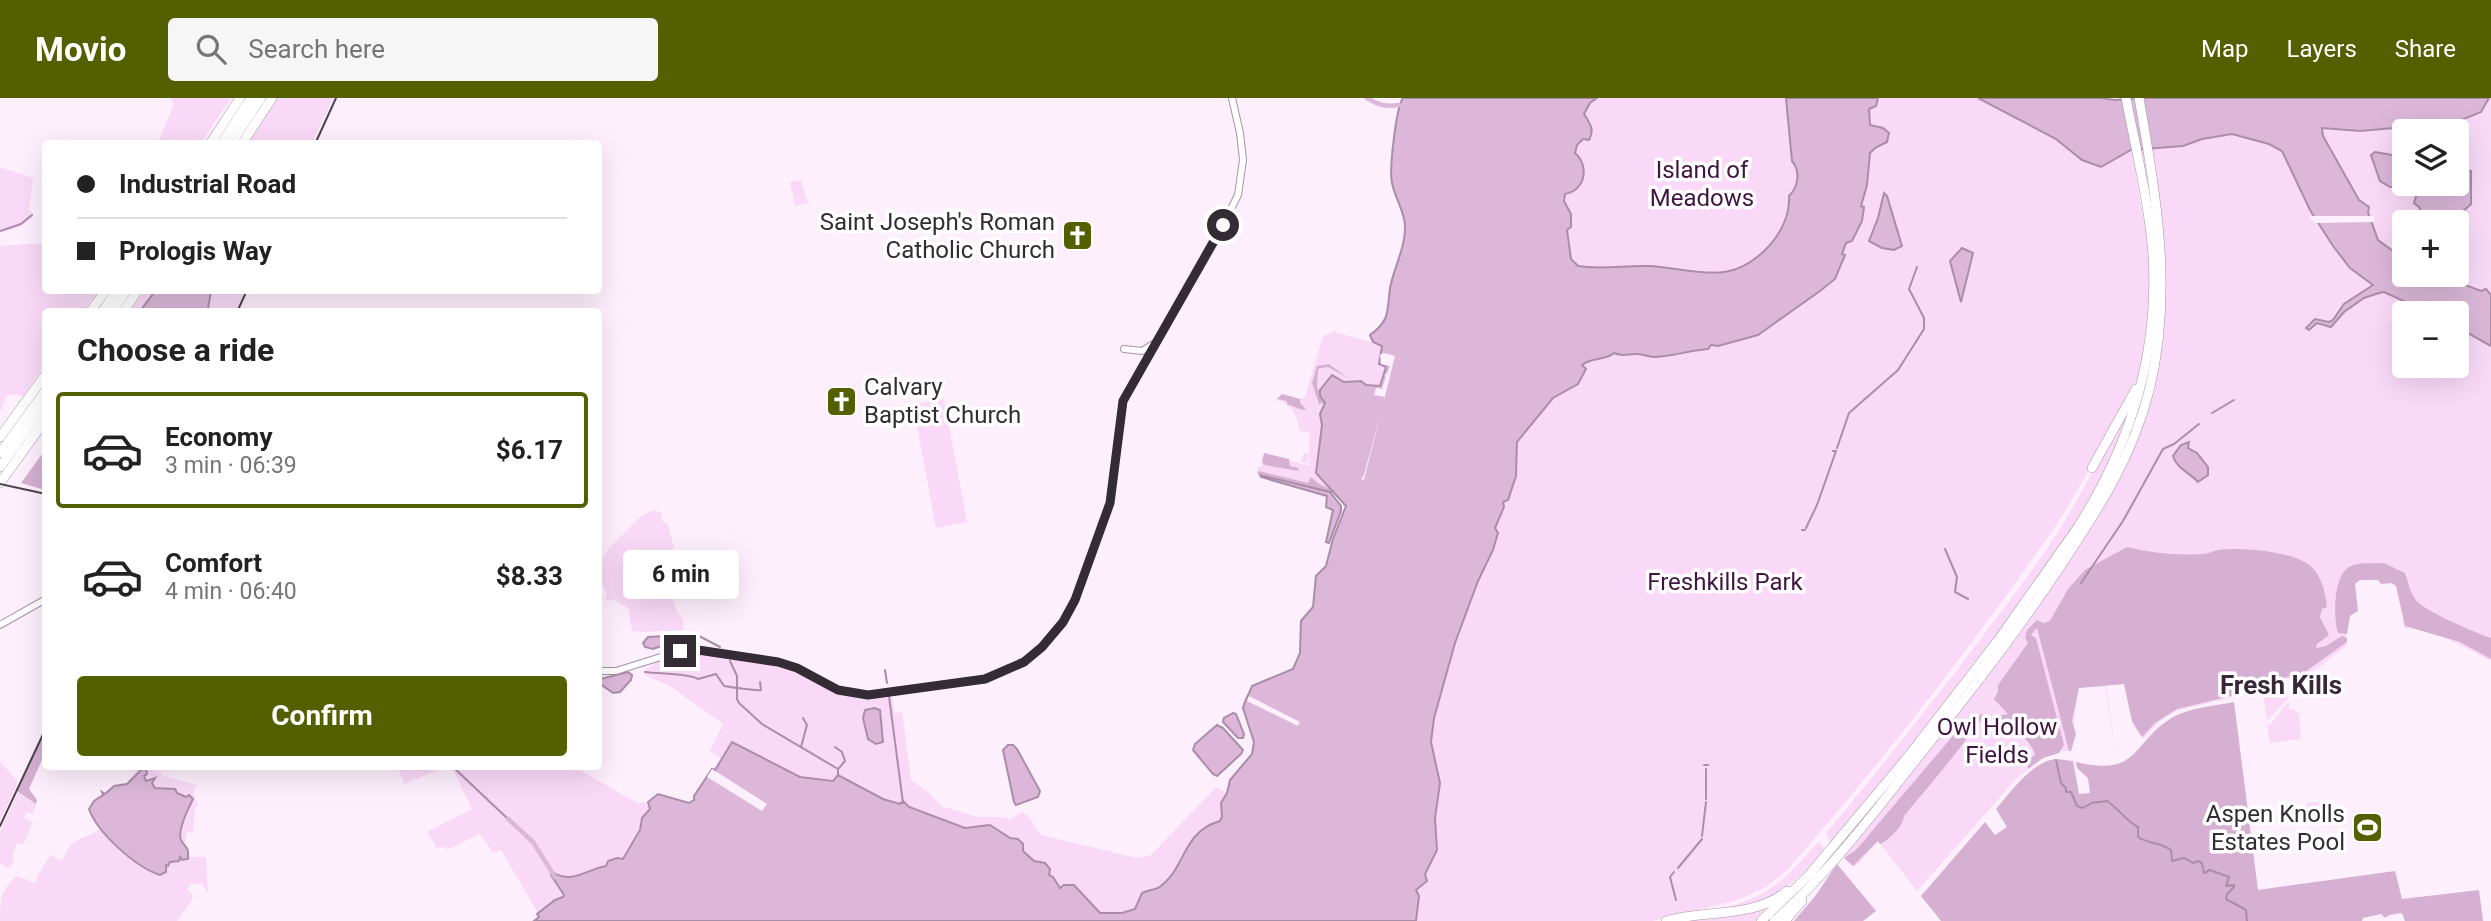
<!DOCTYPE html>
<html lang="en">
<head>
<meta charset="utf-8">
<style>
	body { margin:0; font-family:Roboto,sans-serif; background:#f6f6f6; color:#222; height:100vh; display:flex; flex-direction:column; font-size:26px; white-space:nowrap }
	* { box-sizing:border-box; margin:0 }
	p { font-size:23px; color:#767676 }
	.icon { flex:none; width:38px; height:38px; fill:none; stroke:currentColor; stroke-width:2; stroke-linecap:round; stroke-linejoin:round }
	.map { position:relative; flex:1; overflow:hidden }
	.panel { position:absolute; left:42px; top:210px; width:560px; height:462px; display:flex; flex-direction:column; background:#fff; border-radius:7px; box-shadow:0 7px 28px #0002 }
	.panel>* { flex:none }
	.hud { position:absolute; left:42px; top:42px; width:560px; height:154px; border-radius:7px; box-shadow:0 7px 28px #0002; display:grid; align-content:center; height:154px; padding:0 35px; background:#fff }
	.controls { position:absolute; left:2392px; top:21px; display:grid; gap:14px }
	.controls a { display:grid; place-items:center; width:77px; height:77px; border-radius:7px; background:#fff; box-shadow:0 7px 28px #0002; font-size:35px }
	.end { position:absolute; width:32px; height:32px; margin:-16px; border:9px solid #342c34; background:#fff; box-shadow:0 0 0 4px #fff }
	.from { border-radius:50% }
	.bubble { position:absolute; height:49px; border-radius:7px; background:#fff; box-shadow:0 7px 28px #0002; font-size:23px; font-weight:700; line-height:49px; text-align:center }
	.hud b { display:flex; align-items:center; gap:24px; height:66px; font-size:26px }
	.hud b+b { border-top:2px solid #e0e0e0 }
	.hud i { width:18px; height:18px; background:#222 }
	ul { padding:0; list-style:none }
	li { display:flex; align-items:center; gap:21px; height:116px; margin:0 14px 10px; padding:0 21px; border:4px solid transparent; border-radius:7px }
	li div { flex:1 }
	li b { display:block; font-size:26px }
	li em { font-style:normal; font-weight:700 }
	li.active { border-color:#546000 }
	li>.icon { width:63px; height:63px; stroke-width:1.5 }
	h2 { padding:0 35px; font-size:32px; line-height:84px }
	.button { display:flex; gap:14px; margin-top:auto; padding:14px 35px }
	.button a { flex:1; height:80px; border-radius:7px; background:#546000; color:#fff; font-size:28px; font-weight:700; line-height:80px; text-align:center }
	header { display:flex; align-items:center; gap:42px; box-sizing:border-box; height:98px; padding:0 35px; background:#546000; color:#fff }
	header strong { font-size:33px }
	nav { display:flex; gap:38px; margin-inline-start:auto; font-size:24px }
	.search { width:490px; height:63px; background:#f6f6f6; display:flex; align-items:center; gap:18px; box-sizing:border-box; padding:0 24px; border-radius:7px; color:#767676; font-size:26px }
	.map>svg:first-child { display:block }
</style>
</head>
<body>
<header>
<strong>Movio</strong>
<div class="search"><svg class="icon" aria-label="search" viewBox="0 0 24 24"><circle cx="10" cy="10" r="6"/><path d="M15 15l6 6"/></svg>Search here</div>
<nav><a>Map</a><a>Layers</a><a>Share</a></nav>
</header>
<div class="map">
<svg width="2491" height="823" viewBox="0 0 2491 823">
	<rect width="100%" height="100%" fill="#fdeffc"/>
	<g fill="#f9d9f7" fill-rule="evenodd">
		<polygon points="171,0 231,0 201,45 158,45 174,6"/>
		<polygon points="278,0 333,0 312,45 249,45"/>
		<polygon points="1597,0 1786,0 1792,63 1797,69 1797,81 1782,131 1760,158 1731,172 1723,174 1648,168 1596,171 1578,169 1571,160 1564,103 1577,47 1591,37 1592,27 1584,16 1590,5"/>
		<path d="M1878 0H1977L2056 41 2082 62H2116C2126 52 2139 51 2153 50L2143 0H2491V563C2464 550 2436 530 2404 530L2400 478H2351L2345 544 2347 540V547L2318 570 2306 576 2260 588 2226 601 2178 612 2162 621 2143 641 2134 629 2125 586 2106 587 2116 657 2105 589H2078L2071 653H2059L2043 660 2017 680 1917 793 1878 743 1856 768H1853L1842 757C1902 685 1960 613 2016 537 2080 451 2143 367 2160 258 2171 189 2165 132 2153 64L2147 71V86L2135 66C2137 96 2146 126 2149 156 2153 207 2148 297 2107 334 2080 398 2038 454 1997 510 1931 601 1860 689 1786 773L1766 789 1738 802 1652 823H1416L1419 798 1416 792 1427 783 1425 777 1437 752 1435 720 1438 703 1439 674 1431 644 1434 620 1455 545 1478 483 1493 452 1495 430 1503 409V403L1506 402 1516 378 1517 344 1553 300 1568 293 1581 267 1587 262 1609 259 1614 255 1620 258 1638 256 1653 259 1708 251 1711 247 1718 248 1733 242H1742L1757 237 1820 193 1842 156 1861 108 1867 87 1870 55 1875 50 1886 44 1883 30 1870 28 1869 10 1878 5ZM2404 33H2457V86H2404ZM2404 124H2457V177H2404ZM2404 215H2457V268H2404Z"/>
		<polygon points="0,69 33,80 29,113 32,114 32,120 17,130 0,135"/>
		<polygon points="801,82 808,105 795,108 790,84"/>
		<polygon points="45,145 46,192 98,193 83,213 46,214 45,266 23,298 15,296 6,298 0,314 0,148"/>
		<polygon points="145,193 156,193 140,213 130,214"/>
		<polygon points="211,193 245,193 235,213 199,214 208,211"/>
		<path d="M1332 233 1383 248 1382 253 1394 256 1386 299 1316 376 1333 392 1332 395 1257 375 1258 369H1261L1264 355 1309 368V358L1307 365 1301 364 1304 355 1309 356 1310 335 1300 333C1296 317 1293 305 1276 302L1282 296 1300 301 1305 299 1323 238 1332 235Z"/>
		<polygon points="944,301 967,424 936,430 913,306"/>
		<path d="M2132 304C2126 322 2121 342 2113 360 2092 406 2060 448 2031 490 1969 578 1901 663 1831 745L1826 735C1871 682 1914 627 1957 572 1991 527 2027 482 2058 434 2084 392 2106 347 2132 304Z"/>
		<polygon points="653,412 661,414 662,423 668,426 674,450 670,452 673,471 668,475 676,512 684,523 683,532 643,534 632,533 628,510 615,502 605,503 605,500 607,498 604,488 599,489 599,464 606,457 608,451 640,419"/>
		<path d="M690 555 783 569 841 596 864 601 892 598 895 615 902 614 911 682 931 697 941 708 978 719H1000L1011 721 1022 714 1028 718 1041 737 1137 760 1151 757 1216 689 1227 695C1219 708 1225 713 1220 723 1186 732 1182 774 1157 790 1153 792 1146 793 1142 795L1135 811 1122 815H1100L1075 787 1060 789C1054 776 1034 763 1022 753L1023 746 986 729 966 730 909 708 903 703 900 706 883 701 843 679C806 692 765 660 733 644L722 661 710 653 723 626 670 588 645 577 644 573 657 563Z"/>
		<polygon points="2287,587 2288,601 2267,623 2263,594"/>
		<polygon points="2289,603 2289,611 2295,612 2299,616 2301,641 2270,645 2267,627 2270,627"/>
		<polygon points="0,664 18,684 0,723"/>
		<path d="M143 669 160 674 163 678 197 687 193 696 198 707 195 711 193 735 187 734 185 745C174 735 182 730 187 719 189 713 190 707 192 701L167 690H155L152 688 154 681 146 683 144 678 147 675 136 677 122 689 114 688 126 685 138 671Z"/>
		<path d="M398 669H575L637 705 648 704 650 711 642 720 640 732 623 762 608 763 606 768C588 771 572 786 554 775L551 777 564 797 561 801 555 802 538 815 501 752 493 755 480 736 447 752 445 749 437 750 427 734 472 711 452 670 438 672 404 686Z"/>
		<polygon points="18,694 36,706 33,716 27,714 24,720 33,724 23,747 17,745 12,759 14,762 10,770 0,766 0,734"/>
		<polygon points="2328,703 2329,715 2308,715 2307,705"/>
		<path d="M100 730 140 769 160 777C172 758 186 758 206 759L208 795 202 785 191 786 187 791 192 796 193 800 177 823H0C0 802 0 792 17 778L34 785 50 757 62 763C77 731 80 747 100 730Z"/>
		<path d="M1817 745H1820L1825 752 1801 777 1766 805 1711 813C1765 801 1782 786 1817 745Z"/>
		<polygon points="1776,802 1757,823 1673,823"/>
	</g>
	<g fill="#d5b0d3">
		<polygon points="1329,266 1348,280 1328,269 1318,271 1317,289 1325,305 1319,306 1312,285 1317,268"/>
		<polygon points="1282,296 1300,301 1300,305 1306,311 1302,312 1287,306 1287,303 1277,301"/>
		<polygon points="45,352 45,392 21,385"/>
		<polygon points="1264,355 1289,361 1290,368 1298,370 1299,373 1265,367 1262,364"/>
		<polygon points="1259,373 1308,385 1311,379 1319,386 1333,392 1332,395 1257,375"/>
		<path d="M2127 449C2152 455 2177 458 2202 456 2208 456 2213 453 2218 452 2240 449 2289 453 2308 466 2322 477 2325 493 2327 509L2322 511 2320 519 2329 537 2317 546 2316 550 2326 548 2342 538 2347 540V544L2305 574 2259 587 2231 598 2177 611 2155 625 2142 639 2132 623 2124 586 2079 590 2072 623 2076 636 2071 653H2069L2037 530 2031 537 2036 540 2064 647 2059 655 2043 660 2028 671 2027 663 2035 657C2030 639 2013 631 1997 626V618L2008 616 1994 601 1998 594V587L2028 545 2025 540 2027 532 2037 522 2043 525 2050 523 2068 491 2085 472Z"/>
		<path d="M2384 465 2405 475C2408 483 2410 495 2416 502 2424 513 2476 535 2491 540V561L2460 544 2405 528 2396 488 2392 485 2381 486 2378 482H2360L2355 486 2358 513 2350 518 2347 536 2338 535C2333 520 2333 475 2351 468 2360 464 2374 466 2384 465Z"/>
		<path d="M2234 604 2258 792 2395 773 2402 801 2479 792 2483 823H2405L2402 815 2389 817 2385 820 2381 816 2363 820 2362 823H1941L1921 798 1985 724 1995 737 2007 729 1996 711C2010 695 2028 669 2050 662 2057 660 2065 662 2073 663L2079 696 2090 695 2088 680 2077 670 2076 664C2139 679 2130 647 2170 621 2187 610 2214 608 2234 604Z"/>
		<path d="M1982 616 1984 617C1980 625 1976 628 1971 635 1950 664 1927 690 1904 718 1903 728 1890 741 1880 746L1878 743 1853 768 1844 760 1856 752 1962 627Z"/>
		<polygon points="45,631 45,655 29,691 37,702 36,706 17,693"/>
		<polygon points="1837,766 1876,813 1863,823 1794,823 1816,797"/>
	</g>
	<g fill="#dcb7da" stroke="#aa8da8" stroke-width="2">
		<path d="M1403 0H1597L1590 5 1584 16C1590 26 1595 31 1589 42L1583 41 1577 47 1575 55C1590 68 1585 93 1565 96L1564 103 1571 116V129L1567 132 1571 161 1578 168C1602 172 1625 167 1649 168 1672 169 1702 177 1724 174 1758 169 1791 132 1789 98 1798 89 1801 74 1792 63L1786 0H1878L1876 8 1869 11 1870 27 1883 30 1889 35 1887 44 1875 50 1870 55 1867 87 1861 108 1864 109 1862 123 1852 143 1846 145 1842 156 1845 157 1835 181 1820 193 1758 237 1718 248 1711 247 1708 251C1690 252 1672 259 1653 259 1647 258 1642 256 1636 256 1627 256 1622 259 1614 255 1605 263 1591 259 1582 267L1586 271 1578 286 1553 300 1517 344 1516 378 1508 402 1503 404 1504 409 1495 430 1498 435 1493 452 1478 483 1455 545 1434 620 1431 644 1440 685 1435 720 1437 752 1425 776 1427 783 1416 792 1419 798 1416 823H534L539 819 537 816 555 802 563 799 564 797 551 777 554 775C572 786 588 771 606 768L608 763 617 760 623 761 640 732 642 720 650 711 648 704 658 696 689 705 694 702V698L712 671 715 672 732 644 800 679 833 683 838 677 883 701 900 706 903 703 909 709 965 730 990 727 1010 740 1018 741 1023 746V753L1034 763 1045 765 1050 771 1049 777 1053 779 1060 790 1064 787H1074L1100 815H1122L1135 811 1142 795C1146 793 1153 792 1158 790 1186 772 1181 734 1220 723L1222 718 1221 705 1227 695 1230 682 1252 656 1254 644 1243 610C1244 604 1250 594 1252 588L1293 571 1300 555 1301 523 1313 509 1316 478 1326 468 1333 441 1346 408 1316 375 1322 327 1320 316 1325 305 1320 298V292L1332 277 1344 284 1361 283 1366 287 1380 288 1386 269 1379 266 1382 248 1373 244 1370 237C1391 222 1387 212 1390 190 1394 169 1406 149 1405 127 1404 112 1395 100 1392 85 1389 72 1396 10 1403 0Z"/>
		<polygon points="1978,0 2100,0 2115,2 2135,0 2489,0 2481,14 2434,33 2394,30 2360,33 2322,30 2323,38 2359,102 2369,109 2368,114 2378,142 2404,161 2404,177 2439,177 2481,193 2486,191 2491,197 2491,248 2457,229 2457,215 2430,215 2384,194 2379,195 2364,200 2344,214 2331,229 2317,225 2309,232 2306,230 2315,221 2329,224 2333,222 2344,206 2373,187 2350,170 2333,148 2310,112 2282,53 2269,46 2232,36 2202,41 2183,48 2131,52 2101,69 2082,62 2056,41"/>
		<polygon points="2375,54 2404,59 2404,76 2396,89 2390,89 2380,83 2371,57"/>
		<path d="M2466 72 2471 73V106L2460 116 2422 117 2419 109 2414 105C2420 79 2435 86 2457 86V75Z"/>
		<polygon points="1884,95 1887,98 1902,148 1894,152 1882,150 1869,143 1878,120"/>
		<polygon points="1962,150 1973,155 1961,204 1950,163"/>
		<polygon points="156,192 211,192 211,193 208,211 199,213 140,213"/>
		<path d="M2189 344 2188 350 2197 355 2208 369V377L2198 384C2190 375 2176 370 2173 358L2181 347Z"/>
		<polygon points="1260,377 1330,394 1341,408 1341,413 1329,445 1326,444 1333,412 1326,409 1327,398 1261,379"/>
		<polygon points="670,534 679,537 679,542 653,551 645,549 643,545 648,539 666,538"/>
		<polygon points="628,574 632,577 631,582 620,594 613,595 599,585 600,581"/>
		<polygon points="874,610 880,612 883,644 876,646 868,641 863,620 865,612"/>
		<polygon points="1233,615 1236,616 1244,636 1243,640 1238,640 1223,624 1224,620"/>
		<polygon points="1217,627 1223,630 1243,652 1241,656 1217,678 1213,676 1193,652 1195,646"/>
		<polygon points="1008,647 1013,647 1017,651 1040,693 1038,699 1016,707 1014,704 1003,652"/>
		<path d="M146 670 147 676 144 678 146 683 155 680 152 685 155 690 175 691 177 695 186 699 189 697 193 701C188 711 177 734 181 742 186 751 189 748 188 761L182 762 180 759 179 763 170 764 168 768 166 767V774L160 777C135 769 97 734 89 711L94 703 103 697 102 694 105 696 114 688 127 686 141 672Z"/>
	</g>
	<g fill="#fdeffc">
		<polygon points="2309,118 2373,118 2375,124 2314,125"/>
		<polygon points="1383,255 1395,258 1364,382 1361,381 1364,377 1385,299 1374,297 1376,290 1382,291 1386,278 1384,277 1387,276 1390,268 1381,266 1380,257"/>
		<polygon points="1249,598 1300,624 1298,628 1247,603"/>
		<polygon points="712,671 767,706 762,713 707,679"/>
	</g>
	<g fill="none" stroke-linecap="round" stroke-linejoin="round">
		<g stroke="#aa8da8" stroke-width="2">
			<polyline points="0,133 21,126 32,117"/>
			<polyline points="2212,315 2234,302"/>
			<polyline points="1837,350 1849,315 1898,272 1924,231 1924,220 1909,191 1917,169"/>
			<polyline points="1806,430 1817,407 1836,353 1833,353"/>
			<polyline points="1802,432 1805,432"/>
			<polyline points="1945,451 1957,479 1955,494 1968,501"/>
			<polyline points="2081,485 2123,423 2163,351 2174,346 2199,326"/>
			<polyline points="692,537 697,537 720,549"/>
			<polyline points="730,563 737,578 737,601 739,605 762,626 838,671 838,678"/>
			<polyline points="885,572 887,585"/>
			<path d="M645 574C660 576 687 575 698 581L716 576 724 588C730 589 757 593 761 592L760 584"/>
			<polyline points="889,598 903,705"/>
			<polyline points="801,649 807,627 803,620"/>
			<polyline points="835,649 842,654 845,663 839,670"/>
			<path d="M2056 662 2061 685 2066 690V694H2071L2077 708 2083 710 2092 705 2107 703C2119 711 2127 724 2138 729V739C2148 746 2161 744 2171 752L2172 763 2184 760 2193 765 2198 763 2202 765 2204 775 2210 772 2229 779 2226 788 2234 787V789L2227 796 2226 801 2246 812 2247 823"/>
			<polyline points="1704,667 1708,667"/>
			<polyline points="452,668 508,721"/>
			<polyline points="1706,671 1706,701"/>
			<polyline points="1702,738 1706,704"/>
			<polyline points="1678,770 1702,741"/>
			<polyline points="1674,774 1670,779 1676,802"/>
		</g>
		<g stroke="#dcb7da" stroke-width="4.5">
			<path d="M1367 0C1379 7 1385 9 1399 7"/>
			<polyline points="508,721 533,744 555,779"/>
		</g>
		<defs>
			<g id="secondary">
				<polyline points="1124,251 1142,253 1155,245"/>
				<polyline points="0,527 46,501"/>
				<polyline points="598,573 616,573 680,553 698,552 778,564 797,570 838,592 868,597 985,581 1024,564 1042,549 1063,525 1075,502 1110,405 1123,303 1215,143 1238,97 1243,62 1240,35 1232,0"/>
			</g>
			<g id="highway">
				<polyline points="210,46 240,0"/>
				<polyline points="221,46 251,0"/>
				<polyline points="231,46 261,0"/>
				<polyline points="242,46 272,0"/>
				<polyline points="90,214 106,192"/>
				<polyline points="102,214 117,192"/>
				<polyline points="112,214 127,192"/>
				<polyline points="123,214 138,192"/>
				<polyline points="0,339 46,276"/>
				<polyline points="0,355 46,292"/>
				<polyline points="0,369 46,306"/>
				<polyline points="2092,370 2136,291"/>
				<polyline points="0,385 46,321"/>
				<path d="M1666 823C1706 811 1753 821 1787 793"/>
				<path d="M1761 823 1809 777 1907 660 1999 541 2078 429C2130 347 2159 255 2153 157 2149 105 2136 52 2126 0"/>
				<path d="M1774 823C1824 780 1870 720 1911 668 1963 603 2014 538 2060 469 2099 410 2133 359 2150 289 2173 192 2156 97 2139 0"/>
				<polyline points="1785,823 1802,803"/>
			</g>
		</defs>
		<use href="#secondary" stroke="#a893a7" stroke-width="8"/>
		<use href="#highway" stroke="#a893a7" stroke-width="10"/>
		<use href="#secondary" stroke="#fff" stroke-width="6"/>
		<use href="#highway" stroke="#fff" stroke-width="9"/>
		<g stroke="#4d444d" stroke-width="2">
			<polyline points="315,46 336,0"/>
			<polyline points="237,214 247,192"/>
			<polyline points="0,386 46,396"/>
			<polyline points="0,728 46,630"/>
		</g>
	</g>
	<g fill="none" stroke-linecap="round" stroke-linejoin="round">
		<polyline stroke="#342c34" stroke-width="9" points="680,553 698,552 778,564 797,570 838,592 868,597 985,581 1024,564 1042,549 1063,524 1075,502 1110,405 1123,303 1223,127"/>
	</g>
	<defs>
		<symbol id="church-square" viewBox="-11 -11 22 22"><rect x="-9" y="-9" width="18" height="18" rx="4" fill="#546000" stroke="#fff"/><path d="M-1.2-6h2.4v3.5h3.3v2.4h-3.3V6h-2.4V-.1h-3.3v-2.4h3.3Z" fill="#fff"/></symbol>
		<symbol id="stadium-square" viewBox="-11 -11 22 22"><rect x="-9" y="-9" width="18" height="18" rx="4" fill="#546000" stroke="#fff"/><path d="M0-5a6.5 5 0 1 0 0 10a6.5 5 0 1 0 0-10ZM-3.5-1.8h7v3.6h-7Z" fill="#fff"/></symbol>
	</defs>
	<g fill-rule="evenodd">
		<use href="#church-square" x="1060" y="120" width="35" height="35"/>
		<use href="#church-square" x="824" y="286" width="35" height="35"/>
		<use href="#stadium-square" x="2350" y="712" width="35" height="35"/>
	</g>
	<g text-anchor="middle" stroke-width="7" stroke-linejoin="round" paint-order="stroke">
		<g font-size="24" fill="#411541" stroke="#fff">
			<text x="1702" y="80">Island of<tspan x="1702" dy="28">Meadows</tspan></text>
			<text x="1725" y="492">Freshkills Park</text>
			<text x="1997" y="637">Owl Hollow<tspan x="1997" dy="28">Fields</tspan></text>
		</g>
		<g font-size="24" fill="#342c34" stroke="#fff" text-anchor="end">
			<text x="1055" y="132">Saint Joseph's Roman<tspan x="1055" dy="28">Catholic Church</tspan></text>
			<text x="864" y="297" text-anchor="start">Calvary<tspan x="864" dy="28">Baptist Church</tspan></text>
			<text x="2345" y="724">Aspen Knolls<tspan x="2345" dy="28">Estates Pool</tspan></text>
		</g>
		<g font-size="26" font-weight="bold" fill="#382737" stroke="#fff">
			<text x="2281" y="596">Fresh Kills</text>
		</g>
	</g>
</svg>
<div class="controls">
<a><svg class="icon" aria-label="layers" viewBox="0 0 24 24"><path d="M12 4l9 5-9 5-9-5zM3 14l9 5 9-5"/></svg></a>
<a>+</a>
<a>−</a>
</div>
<i class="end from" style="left:1223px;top:127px"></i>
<i class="end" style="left:680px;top:553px"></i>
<div class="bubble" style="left:623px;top:452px;width:116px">6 min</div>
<div class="hud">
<b><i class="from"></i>Industrial Road</b>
<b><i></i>Prologis Way</b>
</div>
<section class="panel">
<h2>Choose a ride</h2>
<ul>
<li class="active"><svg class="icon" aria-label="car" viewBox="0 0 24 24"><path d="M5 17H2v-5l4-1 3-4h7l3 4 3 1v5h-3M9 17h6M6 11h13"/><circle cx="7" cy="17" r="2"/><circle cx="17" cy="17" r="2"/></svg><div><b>Economy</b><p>3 min · 06:39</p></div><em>$6.17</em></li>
<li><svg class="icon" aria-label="car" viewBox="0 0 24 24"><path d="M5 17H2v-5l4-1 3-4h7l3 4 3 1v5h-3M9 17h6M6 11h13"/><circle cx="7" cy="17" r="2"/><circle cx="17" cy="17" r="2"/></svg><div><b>Comfort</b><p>4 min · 06:40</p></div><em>$8.33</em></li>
</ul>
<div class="button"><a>Confirm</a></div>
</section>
</div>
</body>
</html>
